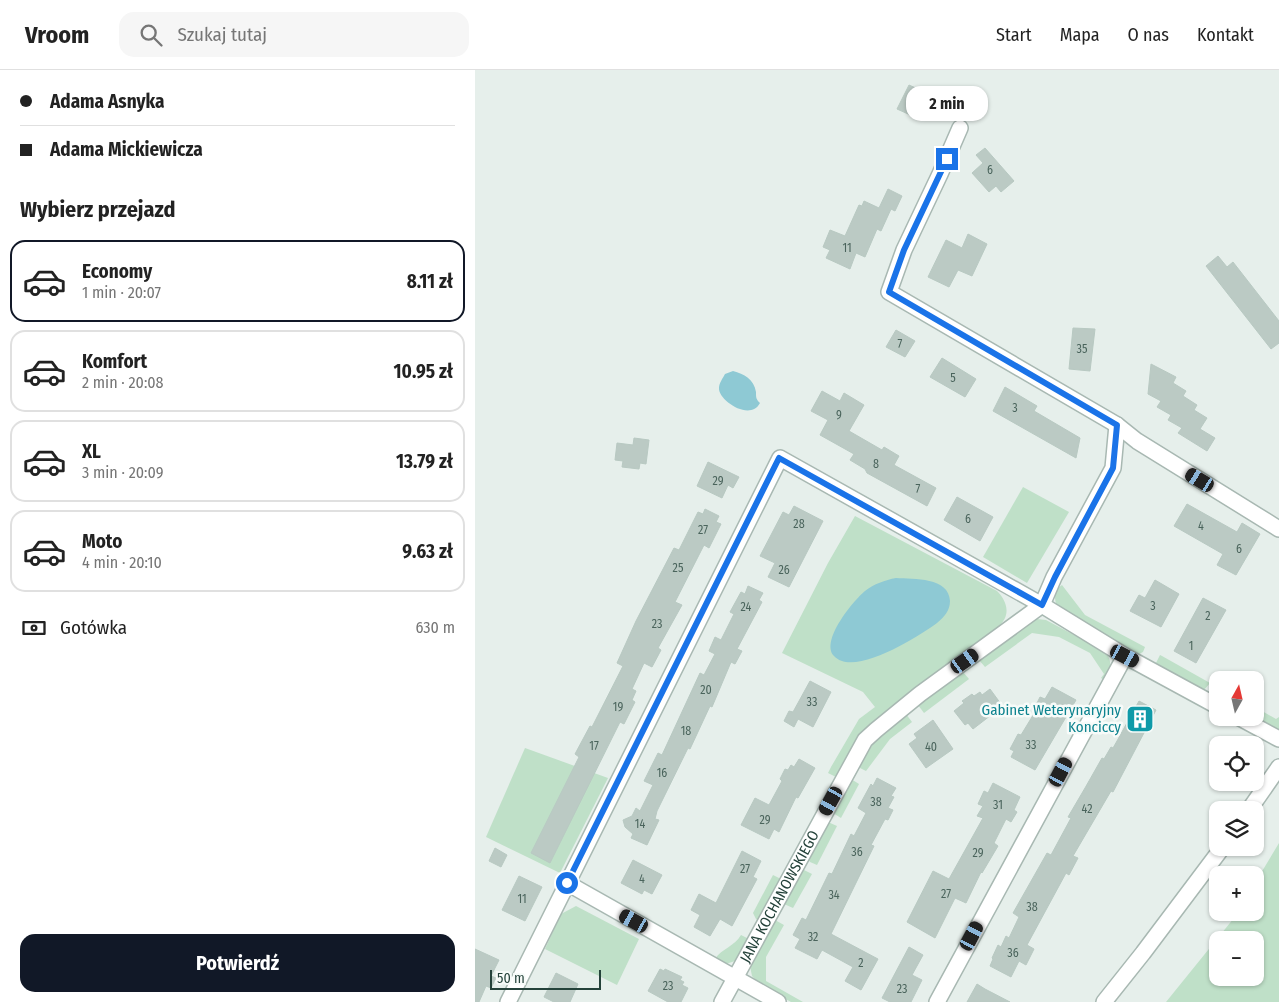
<!DOCTYPE html>
<html lang="pl">
<head>
<meta charset="utf-8">
<style>
	body { margin:0; font-family:"Fira Sans Condensed",sans-serif; background:#f6f6f6; color:#222; height:100vh; display:flex; flex-direction:column; font-size:19px; white-space:nowrap }
	* { box-sizing:border-box; margin:0 }
	p { font-size:16px; color:#767676 }
	.icon { flex:none; width:28px; height:28px; fill:none; stroke:currentColor; stroke-width:2; stroke-linecap:round; stroke-linejoin:round }
	.map { position:relative; flex:1; overflow:hidden }
	.side { display:flex; flex-direction:column; background:#fff; width:475px }
	.side>* { flex:none }
	.guide { display:grid; align-content:center; height:110px; padding:0 20px; background:#fff }
	.needle { width:32px; rotate:8deg }
	.tools { position:absolute; left:734px; top:601px; display:grid; gap:10px }
	.tools a { display:grid; place-items:center; width:55px; height:55px; border-radius:10px; background:#fff; box-shadow:0 1px 4px #0004; font-size:25px }
	.scale { position:absolute; left:15px; bottom:12px; width:111px; box-sizing:border-box; padding-left:5px; border:2px solid #24423a; border-top:0; font-size:14px; line-height:18px; white-space:nowrap; color:#24423a; -webkit-text-stroke:4px #f7fbf9; paint-order:stroke }
	.end { position:absolute; width:22px; height:22px; margin:-11px; border:6px solid #1a73e8; background:#fff; box-shadow:0 0 0 2px #fff }
	.from { border-radius:50% }
	.bubble { position:absolute; height:35px; border-radius:15px; background:#fff; box-shadow:0 1px 4px #0004; font-size:16px; font-weight:700; line-height:35px; text-align:center }
	.car { position:absolute; width:15px; height:30px; margin:-15px -8px; border-radius:6px; box-shadow:0 0 4px 1px #0007; background:linear-gradient(#222 24%,#8ab4d8 0 40%,#222 0 76%,#8ab4d8 0 86%,#222 0) }
	.guide b { display:flex; align-items:center; gap:18px; height:48px; font-size:19px }
	.guide b+b { border-top:1px solid #e0e0e0 }
	.guide i { width:12px; height:12px; background:#222 }
	ul { padding:0; list-style:none }
	li { display:flex; align-items:center; gap:15px; height:82px; margin:0 10px 8px; padding:0 10px; border:2px solid #e0e0e0; border-radius:15px }
	li div { flex:1 }
	li b { display:block; font-size:19px }
	li em { font-style:normal; font-weight:700 }
	li.on { border-color:#111827 }
	li>.icon { width:45px; height:45px; stroke-width:1.5 }
	h2 { padding:0 20px; font-size:22px; line-height:60px }
	.pay { display:flex; align-items:center; gap:12px; height:55px; padding:0 20px; font-size:19px }
	.pay p { margin-inline-start:auto }
	.action { display:flex; gap:10px; margin-top:auto; padding:10px 20px }
	.action a { flex:1; height:58px; border-radius:15px; background:#111827; color:#fff; font-size:20px; font-weight:700; line-height:58px; text-align:center }
	header { display:flex; align-items:center; gap:30px; box-sizing:border-box; height:70px; padding:0 25px; background:#fff; border-bottom:1px solid #e0e0e0 }
	header strong { font-size:24px }
	nav { display:flex; gap:28px; margin-inline-start:auto; font-size:18px }
	.search { width:350px; height:45px; background:#f6f6f6; display:flex; align-items:center; gap:12px; box-sizing:border-box; padding:0 18px; border-radius:15px; color:#767676; font-size:19px }
	main { display:flex; flex:1; min-height:0 }
	.map>svg:first-child { display:block }
</style>
</head>
<body>
<header>
<strong>Vroom</strong>
<div class="search"><svg class="icon" aria-label="search" viewBox="0 0 24 24"><circle cx="10" cy="10" r="6"/><path d="M15 15l6 6"/></svg>Szukaj tutaj</div>
<nav><a>Start</a><a>Mapa</a><a>O nas</a><a>Kontakt</a></nav>
</header>
<main>
<section class="side">
<div class="guide">
<b><i class="from"></i>Adama Asnyka</b>
<b><i></i>Adama Mickiewicza</b>
</div>
<h2>Wybierz przejazd</h2>
<ul>
<li class="on"><svg class="icon" aria-label="car" viewBox="0 0 24 24"><path d="M5 17H2v-5l4-1 3-4h7l3 4 3 1v5h-3M9 17h6M6 11h13"/><circle cx="7" cy="17" r="2"/><circle cx="17" cy="17" r="2"/></svg><div><b>Economy</b><p>1 min · 20:07</p></div><em>8.11 zł</em></li>
<li><svg class="icon" aria-label="car" viewBox="0 0 24 24"><path d="M5 17H2v-5l4-1 3-4h7l3 4 3 1v5h-3M9 17h6M6 11h13"/><circle cx="7" cy="17" r="2"/><circle cx="17" cy="17" r="2"/></svg><div><b>Komfort</b><p>2 min · 20:08</p></div><em>10.95 zł</em></li>
<li><svg class="icon" aria-label="car" viewBox="0 0 24 24"><path d="M5 17H2v-5l4-1 3-4h7l3 4 3 1v5h-3M9 17h6M6 11h13"/><circle cx="7" cy="17" r="2"/><circle cx="17" cy="17" r="2"/></svg><div><b>XL</b><p>3 min · 20:09</p></div><em>13.79 zł</em></li>
<li><svg class="icon" aria-label="car" viewBox="0 0 24 24"><path d="M5 17H2v-5l4-1 3-4h7l3 4 3 1v5h-3M9 17h6M6 11h13"/><circle cx="7" cy="17" r="2"/><circle cx="17" cy="17" r="2"/></svg><div><b>Moto</b><p>4 min · 20:10</p></div><em>9.63 zł</em></li>
</ul>
<div class="pay"><svg class="icon" aria-label="cash" viewBox="0 0 24 24"><path d="M3 7h18v10H3z"/><circle cx="12" cy="12" r="2"/></svg>Gotówka<p>630 m</p></div>
<div class="action"><a>Potwierdź</a></div>
</section>
<div class="map">
<svg width="804" height="932" viewBox="0 0 804 932">
	<rect width="100%" height="100%" fill="#e6efeb"/>
	<g fill="#bfe0c8" fill-rule="evenodd">
		<polygon points="548,417 594,442 552,513 508,487"/>
		<path d="M380 446 522 521C533 532 536 546 523 557L420 634 391 659 375 682 361 707 353 703 356 697 384 649 400 637 388 622 307 583 353 493Z"/>
		<path d="M587 515 610 545 670 577 668 582 664 584 582 537C579 527 578 521 587 515Z"/>
		<path d="M562 549 571 550 629 581C639 591 635 600 631 611L626 608 629 604 615 583 584 567 557 563 510 597 504 590 557 551Z"/>
		<polygon points="685,585 687,586 735,613 729,620 681,593"/>
		<polygon points="488,602 494,609 449,643 443,635"/>
		<polygon points="780,637 801,649 804,647 804,660 780,647"/>
		<polygon points="431,644 437,652 415,669 391,701 383,697 400,671"/>
		<polygon points="50,678 133,708 85,803 11,767"/>
		<polygon points="376,709 384,714 366,748 358,743"/>
		<polygon points="353,752 362,756 342,795 335,792 333,788"/>
		<path d="M804 773V932H691L763 843 780 842V813ZM742 870H780V908H742Z"/>
		<polygon points="329,800 337,804 318,838 309,834 326,801"/>
		<polygon points="298,805 306,809 284,851 281,849 278,843"/>
		<polygon points="101,836 164,869 142,915 70,879 86,844"/>
		<polygon points="300,850 309,855 291,887 291,911 328,932 316,932 285,915 277,906 275,896"/>
		<path d="M266 865 272 868 273 871 260 891 251 894 240 889C246 879 260 876 266 865Z"/>
	</g>
	<g fill="#8ec9d4">
		<path d="M258 301C269 304 279 309 281 322 281 328 281 329 285 333 275 352 243 330 244 318 244 313 248 308 250 304Z"/>
		<path d="M421 508C439 509 474 507 475 531 475 541 469 547 462 553 444 566 379 608 359 586 345 571 378 531 390 521 399 514 410 510 421 508Z"/>
	</g>
	<g fill="#bbcac4" stroke="#b8c9c2">
		<polygon points="434,15 454,24 442,48 422,39"/>
		<polygon points="510,78 539,111 526,122 521,116 514,122 497,103 508,93 501,85"/>
		<polygon points="413,119 427,126 420,141 416,139 406,161 402,159 390,187 381,183 375,199 351,188 355,180 348,177 355,160 370,166 384,135 387,136 389,131 404,138"/>
		<polygon points="493,164 512,174 497,206 483,200 474,217 453,207 471,170 487,178"/>
		<polygon points="743,186 752,197 758,192 804,251 804,273 796,279 731,196"/>
		<polygon points="598,258 620,259 615,301 594,299"/>
		<polygon points="421,260 440,271 430,287 411,277"/>
		<polygon points="467,288 501,309 490,327 455,307"/>
		<polygon points="676,294 701,307 698,313 711,321 708,326 722,335 719,340 732,348 725,359 740,368 732,381 703,363 707,358 693,350 696,345 682,337 686,331 673,324"/>
		<polygon points="530,317 562,336 559,341 605,368 601,388 518,341"/>
		<polygon points="347,321 365,331 369,323 389,335 374,361 407,380 409,377 424,386 419,395 461,418 452,436 392,403 390,399 375,390 379,384 345,365 353,350 336,341"/>
		<polygon points="159,368 174,370 171,394 165,393 164,399 147,397 148,391 140,390 142,373 158,375"/>
		<polygon points="233,392 264,407 258,418 253,415 247,428 222,416"/>
		<polygon points="482,427 518,447 505,471 469,450"/>
		<polygon points="712,434 762,462 767,453 785,464 761,505 742,495 748,484 699,456"/>
		<polygon points="319,436 348,451 314,517 293,507 300,493 285,486 308,442 314,445"/>
		<polygon points="230,439 244,446 241,452 246,454 234,478 229,475 200,532 207,535 183,578 186,580 177,597 169,593 157,619 161,621 157,630 160,632 149,654 145,652 75,793 56,783 104,687 100,684 115,656 117,657 148,596 142,593 161,551 199,478 204,480 223,442 228,444"/>
		<polygon points="680,510 704,524 686,557 655,541 664,525 670,528"/>
		<polygon points="273,516 288,523 284,530 287,532 262,579 267,581 260,594 256,592 237,637 235,636 215,679 213,678 182,741 180,749 184,750 172,775 156,768 158,764 150,757 148,750 157,746 161,738 165,741 178,715 169,711 183,683 187,685 225,603 229,605 240,584 234,581 240,567 246,570 259,544 255,542 266,522 270,524"/>
		<polygon points="728,528 751,540 721,593 699,581"/>
		<polygon points="335,611 356,622 338,657 323,649 319,657 309,651 314,641 318,642"/>
		<polygon points="577,617 601,630 560,700 536,687 539,681 535,679 543,664 546,665 560,642 558,641 565,627 570,629"/>
		<polygon points="515,619 526,634 519,640 520,642 498,659 493,653 490,655 479,641 489,633 487,631 497,624 499,626 505,622 507,625"/>
		<polygon points="664,631 681,640 638,722 636,721 598,786 603,788 594,805 591,803 552,875 559,879 551,895 544,891 536,907 515,896 518,889 517,888 523,875 526,877 531,866 534,868 544,847 538,843 572,783 576,785 596,748 593,747 610,718 627,688 629,689 636,677 638,678 642,671"/>
		<polygon points="458,650 478,679 451,698 434,674 442,668 439,664"/>
		<polygon points="324,689 340,698 323,728 321,727 304,762 299,759 294,769 266,755 280,728 294,735 307,711 305,709 310,699 313,700 316,695 319,697"/>
		<polygon points="402,708 421,718 416,726 419,727 413,738 418,740 413,750 410,749 396,775 399,776 356,864 403,889 386,920 370,911 378,897 347,880 342,889 320,878 325,869 318,865 327,848 331,850 354,803 357,804 376,764 379,766 391,743 383,738 396,714 398,716"/>
		<polygon points="518,713 545,727 539,740 542,742 536,752 531,749 519,773 523,776 507,803 506,802 491,833 480,828 460,868 432,852 458,801 474,809 508,748 502,746 508,736 503,734 509,721 513,723"/>
		<polygon points="20,778 32,785 26,797 14,791"/>
		<polygon points="267,781 286,791 278,807 282,809 257,856 245,849 235,866 219,857 225,845 216,840 224,824 241,833"/>
		<polygon points="158,790 187,805 177,824 169,820 167,824 146,813"/>
		<polygon points="44,806 67,817 50,851 27,840"/>
		<polygon points="434,877 448,885 437,905 447,910 436,932 415,932 407,928"/>
		<polygon points="0,879 24,890 16,906 21,908 16,918 11,916 4,932 0,932"/>
		<polygon points="185,899 189,901 190,899 207,907 205,910 209,912 207,915 213,918 206,932 193,932 173,921"/>
		<polygon points="81,903 103,914 95,932 79,932 69,927"/>
		<polygon points="502,914 510,919 535,932 492,932"/>
	</g>
	<g fill="none" stroke-linecap="round" stroke-linejoin="round">
		<defs>
			<g id="minor">
				<polyline points="485,58 465,104 429,180 414,222 642,355 662,371 804,459"/>
				<polyline points="765,648 804,669"/>
				<polyline points="774,740 804,697"/>
				<polyline points="92,813 303,932"/>
				<polyline points="33,932 305,388 567,535 650,586 742,636"/>
				<path id="s1" d="M247 932 390 670 401 660 445 624 567 535 579 507 638 398 642 355"/>
				<polyline points="462,932 650,586"/>
				<polyline points="629,932 668,883 747,778"/>
			</g>
		</defs>
		<use href="#minor" stroke="#a8b8b2" stroke-width="18"/>
		<use href="#minor" stroke="#fff" stroke-width="15"/>
	</g>
	<g fill="none" stroke-linecap="round" stroke-linejoin="round">
		<polyline stroke="#1a73e8" stroke-width="6" points="92,813 304,388 567,535 580,507 638,398 642,355 414,222 429,180 472,89"/>
	</g>
	<defs>
		<symbol id="building-square" viewBox="-11 -11 22 22"><rect x="-9" y="-9" width="18" height="18" rx="4" fill="#0f9aa8" stroke="#f7fbf9"/><path d="M-4-6H4V6H1V3H-1V6H-4ZM-2.5-4.3h1.7v1.8h-1.7ZM.8-4.3h1.7v1.8H.8ZM-2.5-1h1.7V.8h-1.7ZM.8-1h1.7V.8H.8Z" fill="#fff"/></symbol>
	</defs>
	<g fill-rule="evenodd">
		<use href="#building-square" x="649" y="633" width="32" height="32"/>
	</g>
	<g text-anchor="middle" stroke-width="5" stroke-linejoin="round" paint-order="stroke">
		<g font-size="12" fill="#4a645c">
			<text x="515" y="104">6</text>
			<text x="372" y="182">11</text>
			<text x="425" y="278">7</text>
			<text x="607" y="283">35</text>
			<text x="478" y="312">5</text>
			<text x="540" y="342">3</text>
			<text x="364" y="349">9</text>
			<text x="401" y="398">8</text>
			<text x="243" y="415">29</text>
			<text x="443" y="423">7</text>
			<text x="493" y="453">6</text>
			<text x="324" y="458">28</text>
			<text x="726" y="460">4</text>
			<text x="228" y="464">27</text>
			<text x="764" y="483">6</text>
			<text x="203" y="502">25</text>
			<text x="309" y="504">26</text>
			<text x="678" y="540">3</text>
			<text x="271" y="541">24</text>
			<text x="733" y="550">2</text>
			<text x="182" y="558">23</text>
			<text x="716" y="580">1</text>
			<text x="231" y="624">20</text>
			<text x="337" y="636">33</text>
			<text x="143" y="641">19</text>
			<text x="211" y="665">18</text>
			<text x="556" y="679">33</text>
			<text x="119" y="680">17</text>
			<text x="456" y="681">40</text>
			<text x="187" y="707">16</text>
			<text x="401" y="736">38</text>
			<text x="523" y="739">31</text>
			<text x="612" y="743">42</text>
			<text x="290" y="754">29</text>
			<text x="165" y="758">14</text>
			<text x="382" y="786">36</text>
			<text x="503" y="787">29</text>
			<text x="270" y="803">27</text>
			<text x="167" y="813">4</text>
			<text x="471" y="828">27</text>
			<text x="359" y="829">34</text>
			<text x="47" y="833">11</text>
			<text x="557" y="841">38</text>
			<text x="338" y="871">32</text>
			<text x="538" y="887">36</text>
			<text x="386" y="897">2</text>
			<text x="193" y="920">23</text>
			<text x="427" y="923">23</text>
		</g>
		<g font-size="15" fill="#0d838f" stroke="#f7fbf9" text-anchor="end">
			<text x="646" y="645">Gabinet Weterynaryjny<tspan x="646" dy="17">Konciccy</tspan></text>
		</g>
		<g font-size="15" fill="#24423a" stroke="#f7fbf9">
			<text dy="5" stroke="none"><textPath href="#s1" startOffset="120">JANA KOCHANOWSKIEGO</textPath></text>
		</g>
	</g>
</svg>
<div class="tools">
<a><svg class="needle" viewBox="-14 -14 28 28"><path d="M0-13l5 13h-10z" fill="#e53935"/><path d="M0 13l5-13h-10z" fill="#767676"/></svg></a>
<a><svg class="icon" aria-label="locate" viewBox="0 0 24 24"><circle cx="12" cy="12" r="6"/><path d="M12 2v4M12 18v4M2 12h4M18 12h4"/></svg></a>
<a><svg class="icon" aria-label="layers" viewBox="0 0 24 24"><path d="M12 4l9 5-9 5-9-5zM3 14l9 5 9-5"/></svg></a>
<a>+</a>
<a>−</a>
</div>
<div class="scale">50 m</div>
<i class="end from" style="left:92px;top:813px"></i>
<i class="end" style="left:472px;top:89px"></i>
<div class="bubble" style="left:431px;top:16px;width:82px">2 min</div>
<i class="car" style="left:725px;top:410px;rotate:301deg"></i>
<i class="car" style="left:650px;top:586px;rotate:118deg"></i>
<i class="car" style="left:490px;top:591px;rotate:55deg"></i>
<i class="car" style="left:586px;top:702px;rotate:28deg"></i>
<i class="car" style="left:356px;top:731px;rotate:209deg"></i>
<i class="car" style="left:159px;top:851px;rotate:299deg"></i>
<i class="car" style="left:497px;top:866px;rotate:28deg"></i>
</div>
</main>
</body>
</html>
